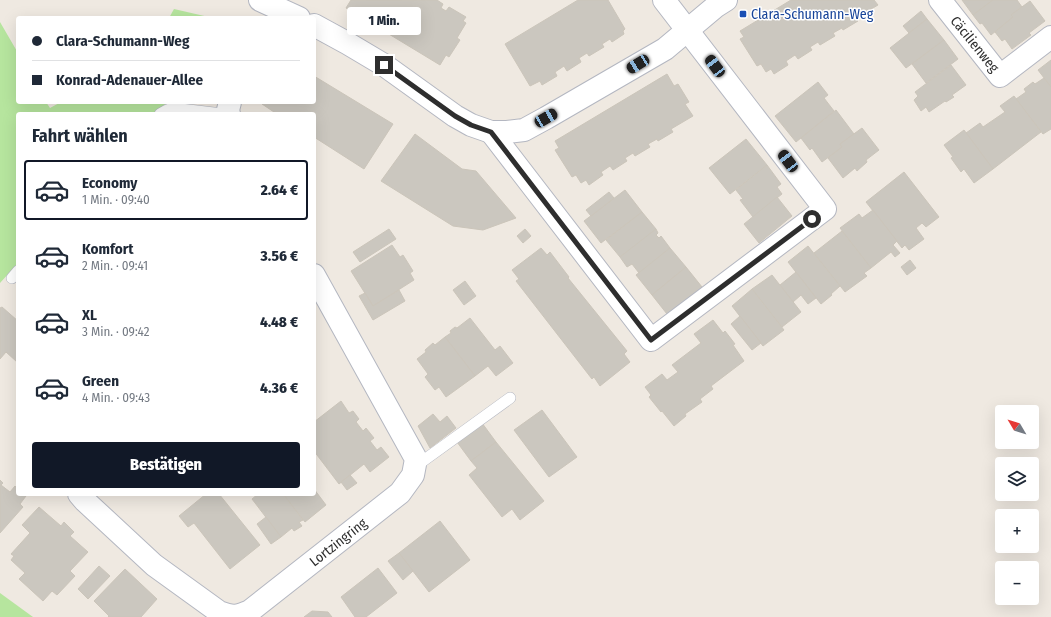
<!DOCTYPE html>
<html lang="de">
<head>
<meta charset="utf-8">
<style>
	body { margin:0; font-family:"Fira Sans Condensed",sans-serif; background:#f6f6f7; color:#1f2937; height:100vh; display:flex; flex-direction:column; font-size:15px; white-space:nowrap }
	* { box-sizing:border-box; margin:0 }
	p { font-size:13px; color:#747a83 }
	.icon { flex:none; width:22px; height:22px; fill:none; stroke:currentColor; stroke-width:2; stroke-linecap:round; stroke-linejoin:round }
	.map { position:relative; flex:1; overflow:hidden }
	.side { position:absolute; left:16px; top:112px; width:300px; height:384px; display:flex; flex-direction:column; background:#fff; border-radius:4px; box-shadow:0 4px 16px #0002 }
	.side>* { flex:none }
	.top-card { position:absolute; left:16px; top:16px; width:300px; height:88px; border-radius:4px; box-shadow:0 4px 16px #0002; display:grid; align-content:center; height:88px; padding:0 16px; background:#fff }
	.needle { width:26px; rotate:308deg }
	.tools { position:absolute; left:995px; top:405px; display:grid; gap:8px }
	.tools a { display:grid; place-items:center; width:44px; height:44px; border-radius:4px; background:#fff; box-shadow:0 4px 16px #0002; font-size:20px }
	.end { position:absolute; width:18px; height:18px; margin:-9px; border:5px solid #2e2e2e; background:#fff; box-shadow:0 0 0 2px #fff }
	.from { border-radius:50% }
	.bubble { position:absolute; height:28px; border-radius:4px; background:#fff; box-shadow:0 4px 16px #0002; font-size:13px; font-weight:800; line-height:28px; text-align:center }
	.car { position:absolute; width:12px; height:24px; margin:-12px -6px; border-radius:5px; box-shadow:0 0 3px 1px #0007; background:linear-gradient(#222 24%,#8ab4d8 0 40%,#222 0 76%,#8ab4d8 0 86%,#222 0) }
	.top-card b { display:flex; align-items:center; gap:14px; height:38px; font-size:15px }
	.top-card b+b { border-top:1px solid #e0e1e3 }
	.top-card i { width:10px; height:10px; background:#1f2937 }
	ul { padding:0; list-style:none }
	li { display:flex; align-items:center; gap:12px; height:60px; margin:0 8px 6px; padding:0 8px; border:2px solid transparent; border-radius:4px }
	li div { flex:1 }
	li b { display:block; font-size:15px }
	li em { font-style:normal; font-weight:800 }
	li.on { border-color:#111827 }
	li>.icon { width:36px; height:36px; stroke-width:1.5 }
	h2 { padding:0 16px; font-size:18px; line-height:48px }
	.cta { display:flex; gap:8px; margin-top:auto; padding:8px 16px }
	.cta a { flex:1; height:46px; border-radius:4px; background:#111827; color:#fff; font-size:16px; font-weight:800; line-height:46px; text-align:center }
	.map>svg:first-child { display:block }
</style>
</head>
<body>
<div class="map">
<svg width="1051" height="617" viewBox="0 0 1051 617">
	<rect width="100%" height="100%" fill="#efe9e1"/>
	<g fill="#b6e59e">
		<polygon points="174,9 213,18 169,18"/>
		<polygon points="0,22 18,53 18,102 46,102 50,108 61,102 167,102 156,114 18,114 18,263 0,283"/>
		<polygon points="0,593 33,617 0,617"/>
	</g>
	<g fill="#cbc7bf" stroke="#cbc5ba">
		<polygon points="351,0 437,0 443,4 441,8 446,11 449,7 466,17 463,21 466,23 457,38 460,40 449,57 446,55 440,65 346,8"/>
		<polygon points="578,0 608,0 625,29 623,31 624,34 612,42 610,39 602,44 604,47 589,56 587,53 579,58 581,62 567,71 564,66 555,72 557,76 542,85 540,81 530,86 505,44"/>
		<polygon points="791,0 874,0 878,5 856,18 858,21 843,30 842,28 833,33 835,36 820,45 818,42 810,47 812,50 798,59 795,55 786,61 788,65 774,74 771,69 766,72 761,64 757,66 740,39 744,37 740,31"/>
		<polygon points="962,0 993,0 973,15"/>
		<polygon points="993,0 1017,0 1022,7 1011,15 1013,17 991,35 982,23 980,24 973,15"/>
		<polygon points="1030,1 1045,21 1029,33 1031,35 1012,49 1005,39 1002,41 995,32 1013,17 1011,15"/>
		<polygon points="921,11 927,19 909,33 903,26"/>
		<polygon points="927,19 944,40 906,68 890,48"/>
		<polygon points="944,40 958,59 926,83 912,64"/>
		<polygon points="1051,60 1051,87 1038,70"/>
		<polygon points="951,65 966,85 952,95 954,97 946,102 945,101 929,112 926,107 921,111 914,100 918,96 915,92"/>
		<polygon points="667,74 674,86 678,84 689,102 685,104 693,116 671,129 673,132 658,141 657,139 648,144 650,147 635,156 633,153 625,158 627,161 613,170 610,166 601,172 603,175 589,185 586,180 581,183 576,175 572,177 555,150 559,148 555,141"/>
		<polygon points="314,76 393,124 364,169 314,137 314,114 277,114 262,104 263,102 314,102"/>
		<polygon points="1044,78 1051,87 1051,129 1043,134 1016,99 1026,92 1024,89 1033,82 1035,84"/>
		<polygon points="818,82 828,95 824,98 834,111 796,142 775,116"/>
		<polygon points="1014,96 1041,132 993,169 966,133 980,123 983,127 1005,112 1000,106"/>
		<polygon points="836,110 854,134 840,144 842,147 822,162 812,148 810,150 801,138"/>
		<polygon points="862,128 879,150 866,160 867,162 857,171 855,168 843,178 828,158 842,147 840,144"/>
		<polygon points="964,130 993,169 974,183 964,169 961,172 951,158 953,157 944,145"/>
		<polygon points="415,134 462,169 476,171 516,218 483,230 453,226 381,181"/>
		<polygon points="746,139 767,165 730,194 709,168"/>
		<polygon points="767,165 781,184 777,187 782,194 753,217 740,200 743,199 736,190"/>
		<polygon points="904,172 939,217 926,227 922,223 916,228 924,239 909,250 905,245 902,248 866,202"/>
		<polygon points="625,190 642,212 601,243 584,221"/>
		<polygon points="609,192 614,198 591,216 586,210"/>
		<polygon points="777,197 792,216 759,243 744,224"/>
		<polygon points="873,210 897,241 893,245 900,253 895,257 891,252 871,268 840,228 859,214 862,218"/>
		<polygon points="642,212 656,229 620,257 606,240"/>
		<polygon points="389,229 396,239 360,262 353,252"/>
		<polygon points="525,229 531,236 523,243 517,236"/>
		<polygon points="656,229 658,233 656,235 659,238 661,236 670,248 639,273 632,264 627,267 620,257"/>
		<polygon points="842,231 871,268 864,273 867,276 845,292 814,253"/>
		<polygon points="392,245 400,257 403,255 413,271 410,273 414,280 373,306 351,271"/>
		<polygon points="808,246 840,286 831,294 832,295 821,304 788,262"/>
		<polygon points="541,248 547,255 550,252 569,277 568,278 627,351 624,354 630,362 600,386 594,377 592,379 516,281 519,279 512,270"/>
		<polygon points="670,248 686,267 652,295 636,275"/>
		<polygon points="910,260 916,268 907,275 901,267"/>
		<polygon points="686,267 702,287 690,297 691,299 667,314 652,295"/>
		<polygon points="796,272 816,298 808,304 801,295 793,302 780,285"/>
		<polygon points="772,275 801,312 782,327 752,289"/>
		<polygon points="465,281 476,296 464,305 453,290"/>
		<polygon points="752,289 784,330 763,346 732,306"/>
		<polygon points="399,290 405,301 373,320 359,296 365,293 373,306"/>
		<polygon points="2,307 18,321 18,361 17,362 6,352 0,359 0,308"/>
		<polygon points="740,316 761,343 752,350 731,324"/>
		<polygon points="470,318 495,350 500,346 513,363 496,376 488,366 475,376 445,337 451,333 450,331 455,327 457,328"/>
		<polygon points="713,320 723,333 725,331 735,344 733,345 744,361 711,386 713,389 700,399 702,402 685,414 686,416 674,426 662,411 661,412 649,397 651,395 645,387 662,374 667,380 678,372 672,365 701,343 694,334"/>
		<polygon points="445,337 475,376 446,397 439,387 435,390 425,377 428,374 417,359 426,352 425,350 433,343 435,345"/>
		<polygon points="341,401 349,413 353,411 359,419 356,422 363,431 366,428 374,438 370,441 377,450 381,447 389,457 370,472 364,464 339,484 314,451 314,422"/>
		<polygon points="542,410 577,457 549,477 514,430"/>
		<polygon points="433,414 440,422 447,416 456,428 430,448 418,426"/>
		<polygon points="482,423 496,442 471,461 457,442"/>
		<polygon points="496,442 544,501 520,520 512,509 502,517 469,475 477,468 471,461"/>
		<polygon points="350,475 357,483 347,490 341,482"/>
		<polygon points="0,480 3,483 1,485 10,492 15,486 18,489 18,494 24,494 26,496 20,504 23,507 0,533"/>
		<polygon points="314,489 326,505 305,522 283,494 314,494"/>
		<polygon points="206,494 219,494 260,545 230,569 194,523 188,527 179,516"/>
		<polygon points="258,494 283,494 303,520 299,522 302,526 294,531 292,528 281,537 252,499"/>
		<polygon points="39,507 61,526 64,522 74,532 70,536 88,552 70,571 75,576 57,595 52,591 43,601 19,579 25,573 11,560 14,556 11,554 30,533 22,525"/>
		<polygon points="266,517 281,537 271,544 257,524"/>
		<polygon points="440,521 470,560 429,592 399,553"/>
		<polygon points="399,553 413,571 403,580 388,561"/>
		<polygon points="99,566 110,576 88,599 78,589"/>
		<polygon points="378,568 397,593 366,617 355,617 341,597"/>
		<polygon points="125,569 157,599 141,617 108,617 109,616 94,601"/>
		<polygon points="312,611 328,612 332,617 304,617"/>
	</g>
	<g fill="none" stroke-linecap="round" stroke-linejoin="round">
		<defs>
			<g id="service">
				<polyline points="160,114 167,110 172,108 222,114"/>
				<polyline points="12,278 18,271"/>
				<polyline points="416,466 510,398"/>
			</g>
			<g id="minor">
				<polyline points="260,0 299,18"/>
				<polyline points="940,0 1000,76 1051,37"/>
				<polyline points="314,25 347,43 384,65 455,116 471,125 491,132 507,132 524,130 546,118 665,49 715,7 726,0"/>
				<polyline points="229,114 228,110 230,102"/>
				<polyline points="491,132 651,340 825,209 664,0"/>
				<path d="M79 494 85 501 154 565 219 612C233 617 236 617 250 611L400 493 413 475 416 459 314 275"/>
			</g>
		</defs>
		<use href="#service" stroke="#b4b7c1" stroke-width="12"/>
		<use href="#minor" stroke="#b4b7c1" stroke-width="24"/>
		<use href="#service" stroke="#fff" stroke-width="11"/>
		<use href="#minor" stroke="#fff" stroke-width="22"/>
	</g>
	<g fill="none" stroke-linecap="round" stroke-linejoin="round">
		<polyline stroke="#2e2e2e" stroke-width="5" points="384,65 455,116 471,125 491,132 651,340 812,219"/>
	</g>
	<rect fill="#1a4fb4" stroke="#fff" stroke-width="1.5" x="739" y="10" width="8" height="8" rx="2"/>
	<g text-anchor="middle" stroke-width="3" stroke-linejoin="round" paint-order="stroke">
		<g font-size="14" fill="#164399" stroke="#fff" text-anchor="start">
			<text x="751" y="19">Clara-Schumann-Weg</text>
		</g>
		<g font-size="14" fill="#2e2e2e" stroke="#fff">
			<text transform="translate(975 44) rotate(51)" y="5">Cäcilienweg</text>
			<text transform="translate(338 542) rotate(-38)" y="5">Lortzingring</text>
		</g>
	</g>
</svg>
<div class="tools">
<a><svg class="needle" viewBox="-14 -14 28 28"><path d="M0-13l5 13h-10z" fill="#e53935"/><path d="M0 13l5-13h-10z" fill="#747a83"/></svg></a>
<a><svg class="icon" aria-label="layers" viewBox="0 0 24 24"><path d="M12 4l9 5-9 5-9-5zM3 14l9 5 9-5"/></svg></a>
<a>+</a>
<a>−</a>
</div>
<i class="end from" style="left:812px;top:219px"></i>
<i class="end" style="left:384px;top:65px"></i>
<div class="bubble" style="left:347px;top:7px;width:74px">1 Min.</div>
<i class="car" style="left:638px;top:64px;rotate:239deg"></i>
<i class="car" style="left:715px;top:66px;rotate:323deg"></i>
<i class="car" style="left:546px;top:118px;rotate:60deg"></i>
<i class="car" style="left:788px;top:161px;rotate:323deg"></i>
<div class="top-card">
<b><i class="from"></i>Clara-Schumann-Weg</b>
<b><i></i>Konrad-Adenauer-Allee</b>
</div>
<section class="side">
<h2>Fahrt wählen</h2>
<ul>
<li class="on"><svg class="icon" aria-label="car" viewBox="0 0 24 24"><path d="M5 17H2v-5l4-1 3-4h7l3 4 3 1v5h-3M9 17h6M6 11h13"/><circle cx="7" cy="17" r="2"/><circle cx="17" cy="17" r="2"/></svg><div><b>Economy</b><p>1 Min. · 09:40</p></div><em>2.64 €</em></li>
<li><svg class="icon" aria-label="car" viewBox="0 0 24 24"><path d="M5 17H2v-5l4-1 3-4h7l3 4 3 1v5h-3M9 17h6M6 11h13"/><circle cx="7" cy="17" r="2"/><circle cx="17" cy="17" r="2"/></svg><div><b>Komfort</b><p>2 Min. · 09:41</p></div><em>3.56 €</em></li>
<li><svg class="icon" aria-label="car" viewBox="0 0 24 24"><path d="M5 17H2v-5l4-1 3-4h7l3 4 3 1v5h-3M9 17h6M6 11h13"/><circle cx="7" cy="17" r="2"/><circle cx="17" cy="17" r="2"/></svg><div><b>XL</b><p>3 Min. · 09:42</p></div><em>4.48 €</em></li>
<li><svg class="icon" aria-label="car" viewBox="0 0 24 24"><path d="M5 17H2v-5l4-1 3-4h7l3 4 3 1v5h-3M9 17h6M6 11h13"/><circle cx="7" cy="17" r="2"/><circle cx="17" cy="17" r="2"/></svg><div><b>Green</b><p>4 Min. · 09:43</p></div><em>4.36 €</em></li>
</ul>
<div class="cta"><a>Bestätigen</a></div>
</section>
</div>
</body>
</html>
